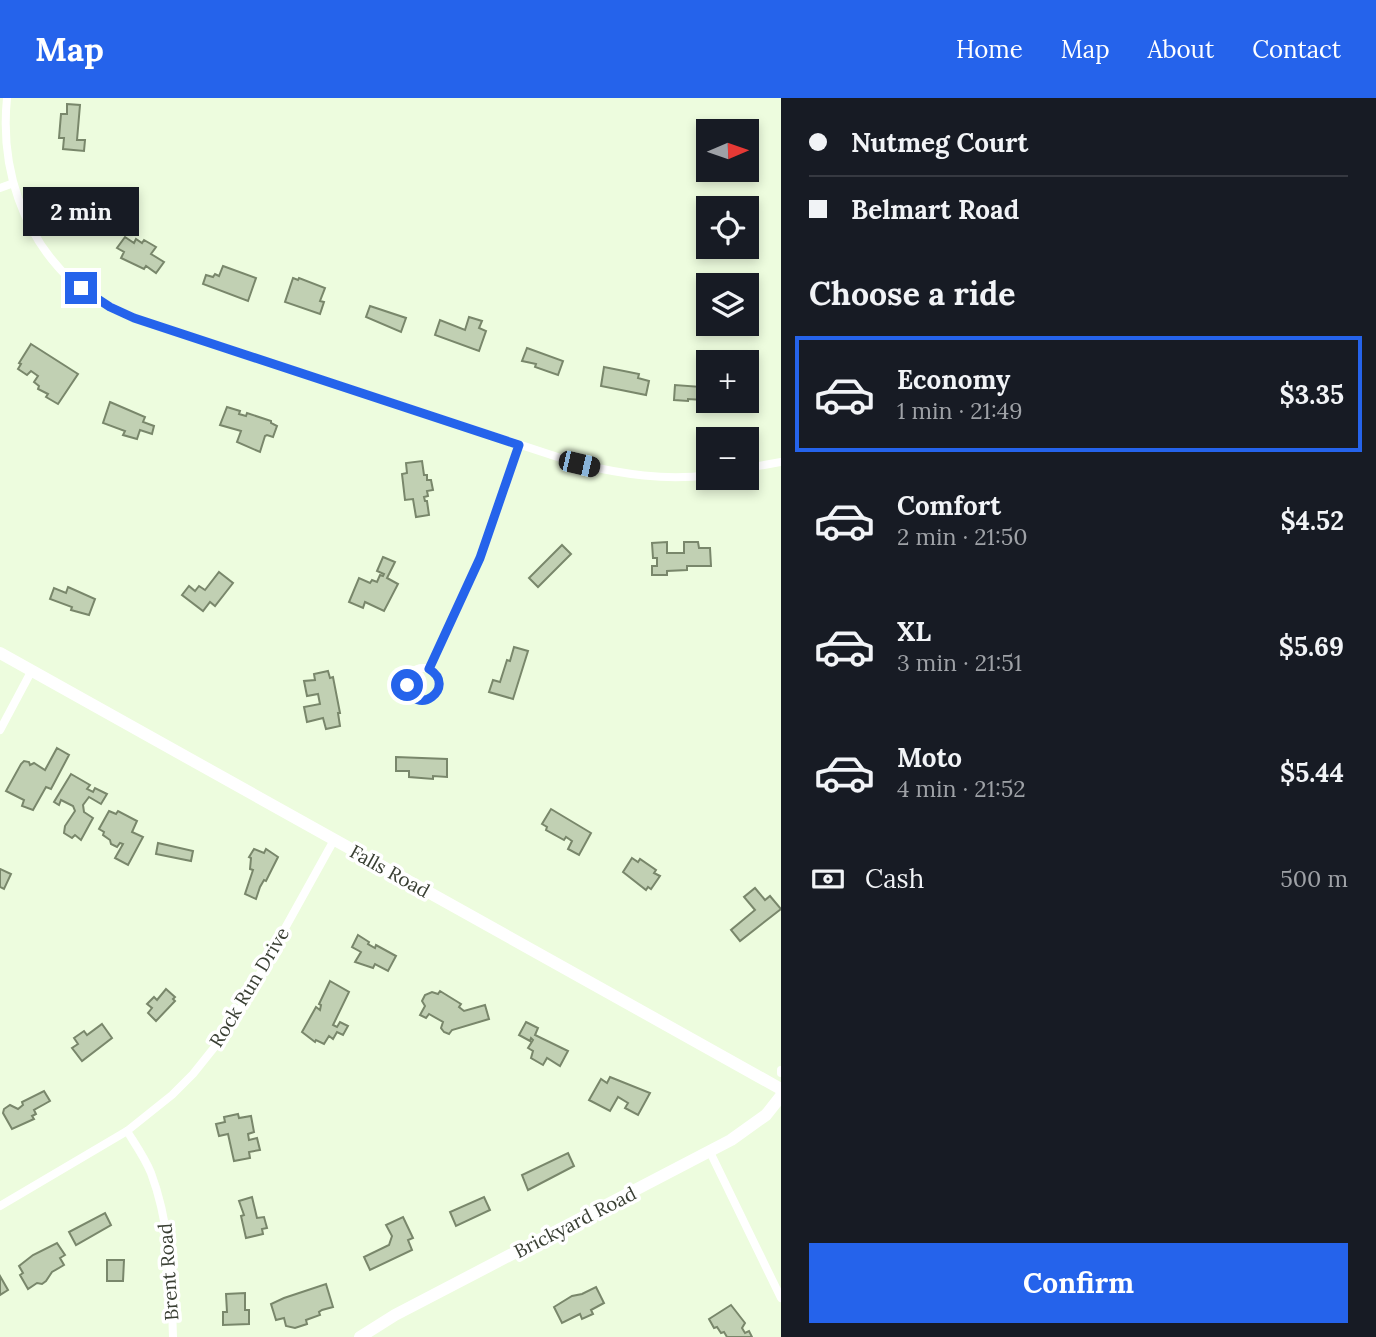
<!DOCTYPE html>
<html lang="en">
<head>
<meta charset="utf-8">
<style>
	body { margin:0; font-family:Lora,serif; background:#20242c; color:#f1f3f6; height:100vh; display:flex; flex-direction:column; font-size:26px; white-space:nowrap }
	* { box-sizing:border-box; margin:0 }
	p { font-size:23px; color:#9ea1a6 }
	.icon { flex:none; width:38px; height:38px; fill:none; stroke:currentColor; stroke-width:2; stroke-linecap:round; stroke-linejoin:round }
	.map { position:relative; flex:1; overflow:hidden }
	.sheet { display:flex; flex-direction:column; background:#171b24; width:595px }
	.sheet>* { flex:none }
	.hud { display:grid; align-content:center; height:154px; padding:0 28px; background:#171b24 }
	.needle { width:46px; rotate:88deg }
	.tools { position:absolute; left:696px; top:21px; display:grid; gap:14px }
	.tools a { display:grid; place-items:center; width:63px; height:63px; border-radius:0px; background:#171b24; box-shadow:0 4px 10px #0003; font-size:35px }
	.end { position:absolute; width:32px; height:32px; margin:-16px; border:9px solid #2563eb; background:#fff; box-shadow:0 0 0 4px #fff }
	.from { border-radius:50% }
	.bubble { position:absolute; height:49px; border-radius:0px; background:#171b24; box-shadow:0 4px 10px #0003; font-size:23px; font-weight:700; line-height:49px; text-align:center }
	.car { position:absolute; width:21px; height:42px; margin:-21px -10px; border-radius:9px; box-shadow:0 0 5px 2px #0007; background:linear-gradient(#222 24%,#8ab4d8 0 40%,#222 0 76%,#8ab4d8 0 86%,#222 0) }
	.hud b { display:flex; align-items:center; gap:24px; height:66px; font-size:26px }
	.hud b+b { border-top:2px solid #363941 }
	.hud i { width:18px; height:18px; background:#f1f3f6 }
	ul { padding:0; list-style:none }
	li { display:flex; align-items:center; gap:21px; height:116px; margin:0 14px 10px; padding:0 14px; border:4px solid transparent; border-radius:0px }
	li div { flex:1 }
	li b { display:block; font-size:26px }
	li em { font-style:normal; font-weight:700 }
	li.current { border-color:#2563eb }
	li>.icon { width:63px; height:63px; stroke-width:1.5 }
	h2 { padding:0 28px; font-size:32px; line-height:84px }
	.pay { display:flex; align-items:center; gap:18px; height:77px; padding:0 28px; font-size:26px }
	.pay p { margin-inline-start:auto }
	.action { display:flex; gap:14px; margin-top:auto; padding:14px 28px }
	.action a { flex:1; height:80px; border-radius:0px; background:#2563eb; color:#fff; font-size:28px; font-weight:700; line-height:80px; text-align:center }
	header { display:flex; align-items:center; gap:42px; box-sizing:border-box; height:98px; padding:0 35px; background:#2563eb; color:#fff }
	header strong { font-size:33px }
	nav { display:flex; gap:38px; margin-inline-start:auto; font-size:24px }
	main { display:flex; flex:1; min-height:0 }
	.map>svg:first-child { display:block }
</style>
</head>
<body>
<header>
<strong>Map</strong>
<nav><a>Home</a><a>Map</a><a>About</a><a>Contact</a></nav>
</header>
<main>
<div class="map">
<svg width="781" height="1239" viewBox="0 0 781 1239">
	<rect width="100%" height="100%" fill="#edfcde"/>
	<g fill="#c1d0b3" stroke="#79876b" stroke-width="2">
		<polygon points="67,6 80,7 77,42 85,42 84,53 63,51 64,40 59,40 61,16 67,16"/>
		<polygon points="125,139 134,145 136,141 142,145 144,142 156,149 151,156 164,164 156,175 146,168 144,171 121,160 124,154 117,150"/>
		<polygon points="223,168 256,180 248,203 203,186 206,177 213,179 215,176 219,178"/>
		<polygon points="293,180 298,182 299,180 325,190 320,203 324,204 320,216 285,204"/>
		<polygon points="370,208 406,220 401,234 366,219"/>
		<polygon points="469,219 482,223 479,230 486,233 479,253 435,237 440,222 465,232"/>
		<polygon points="31,246 78,276 58,306 46,299 48,296 38,291 39,288 34,284 38,278 31,273 27,277 18,271 21,266 19,265"/>
		<polygon points="527,250 563,263 558,277 535,269 536,266 522,263"/>
		<polygon points="604,269 639,276 638,280 649,283 646,297 601,288"/>
		<polygon points="702,283 709,284 709,303 740,303 739,306 703,304 703,302 688,301 688,303 674,302 675,287 701,289"/>
		<polygon points="110,304 145,319 143,324 154,328 152,336 140,332 137,341 123,337 125,333 103,325"/>
		<polygon points="227,309 240,313 239,316 246,318 247,315 271,323 271,325 277,328 273,339 267,337 265,338 260,354 237,344 241,333 220,327"/>
		<polygon points="422,363 424,377 427,377 427,382 431,382 433,392 427,393 428,398 424,399 425,403 427,403 429,417 416,419 413,401 405,402 402,376 407,375 406,365"/>
		<polygon points="667,444 667,455 684,455 684,444 698,444 699,450 710,450 711,468 687,468 687,472 667,473 667,477 652,477 652,468 657,468 657,460 653,460 652,445"/>
		<polygon points="562,447 571,456 538,489 529,480"/>
		<polygon points="383,459 395,464 387,480 398,486 384,513 365,504 363,510 349,504 359,480 370,485 372,482 377,484 380,477 383,478 384,476 377,473"/>
		<polygon points="219,474 233,485 215,508 210,504 203,513 182,497 189,488 195,493 199,488 205,492"/>
		<polygon points="68,489 95,501 89,517 71,512 72,509 50,501 54,490 66,495"/>
		<polygon points="514,549 528,553 513,601 489,594 493,582 500,584 507,562 510,563"/>
		<polygon points="328,573 330,580 333,579 340,615 338,615 340,628 326,631 323,620 307,624 304,609 320,606 318,596 307,598 304,583 315,582 314,576"/>
		<polygon points="57,650 69,657 51,691 46,689 33,712 22,708 24,702 6,693 21,666 24,663 29,664 30,667 34,665 45,672"/>
		<polygon points="396,659 447,661 447,679 433,678 433,681 409,679 409,673 396,673"/>
		<polygon points="71,676 90,687 87,691 93,694 95,690 107,696 101,706 89,699 83,707 84,714 93,720 81,742 75,737 72,740 64,735 65,728 75,713 73,708 61,702 59,707 54,704"/>
		<polygon points="551,711 591,735 579,757 568,751 572,743 566,739 564,742 546,732 547,729 542,726"/>
		<polygon points="109,713 116,716 118,713 137,723 132,734 143,739 128,767 115,760 123,746 120,745 117,749 111,746 110,742 103,737 104,734 99,731"/>
		<polygon points="158,745 193,753 191,763 156,756"/>
		<polygon points="254,751 264,755 266,751 278,759 266,783 264,782 260,789 256,801 245,796 253,772 250,771 251,760 249,759"/>
		<polygon points="632,760 638,764 640,761 656,772 654,775 660,778 651,791 648,789 646,792 623,774"/>
		<polygon points="0,771 11,776 4,791 0,789"/>
		<polygon points="755,790 765,802 770,798 781,811 740,843 731,832 755,812 744,799"/>
		<polygon points="358,837 369,844 368,846 375,850 376,847 396,858 388,873 375,866 373,870 355,864 361,854 352,849"/>
		<polygon points="330,883 349,894 333,927 337,929 340,924 348,928 343,937 337,934 333,941 329,938 324,946 316,942 315,944 302,934 316,909 320,912 321,907 319,906"/>
		<polygon points="166,891 175,899 173,901 175,903 156,923 148,915 152,910 147,906 154,899 157,902"/>
		<polygon points="440,893 461,906 459,909 464,913 485,907 489,921 452,932 449,936 444,934 441,930 443,924 429,916 426,920 420,917 425,908 422,903 425,897 432,894 438,896"/>
		<polygon points="526,924 538,930 535,937 568,953 560,968 547,960 543,967 531,960 533,953 528,950 533,942 531,940 530,943 519,937"/>
		<polygon points="102,926 112,940 82,963 72,950 78,946 74,940 84,933 87,937"/>
		<polygon points="610,979 650,995 638,1017 625,1010 628,1005 618,999 610,1013 589,1002 601,981 607,985"/>
		<polygon points="44,993 50,1003 34,1012 36,1016 32,1018 34,1021 12,1031 3,1015 4,1011 10,1007 18,1011 23,1007 22,1004"/>
		<polygon points="238,1016 239,1020 251,1018 254,1034 248,1036 249,1042 257,1040 260,1052 249,1054 250,1060 234,1063 228,1036 219,1038 216,1026 225,1024 224,1019"/>
		<polygon points="568,1055 574,1068 528,1092 522,1077"/>
		<polygon points="252,1099 257,1120 264,1119 267,1130 262,1131 263,1136 246,1140 241,1118 244,1117 239,1103"/>
		<polygon points="484,1099 490,1112 456,1128 450,1114"/>
		<polygon points="105,1115 111,1127 76,1147 69,1134"/>
		<polygon points="403,1119 413,1140 408,1142 412,1152 370,1172 364,1159 389,1147 392,1138 386,1127"/>
		<polygon points="57,1145 65,1157 60,1160 64,1167 52,1174 46,1183 42,1186 37,1185 28,1191 20,1177 23,1175 19,1168 33,1157"/>
		<polygon points="107,1162 124,1162 123,1183 107,1183"/>
		<polygon points="0,1178 8,1192 0,1197"/>
		<polygon points="326,1186 333,1209 322,1212 319,1214 320,1217 306,1222 307,1226 295,1230 286,1228 284,1220 276,1222 271,1206 284,1200"/>
		<polygon points="596,1189 604,1205 591,1212 593,1216 582,1221 580,1216 562,1225 554,1209 572,1198 582,1196"/>
		<polygon points="245,1195 245,1212 249,1212 249,1226 223,1227 223,1214 227,1214 226,1196"/>
		<polygon points="731,1207 745,1225 742,1230 745,1235 749,1233 752,1239 727,1239 724,1234 721,1235 717,1229 714,1230 709,1221"/>
	</g>
	<g fill="none" stroke-linecap="round" stroke-linejoin="round">
		<g stroke="#fff" stroke-width="8">
			<path d="M7 0C0 69 22 138 74 185 91 200 113 210 134 220L579 366C622 376 666 383 709 377"/>
			<polyline points="0,90 11,86"/>
			<polyline points="747,370 781,364"/>
			<circle cx="423" cy="586" r="16"/>
			<polyline points="429,571 480,460 519,347"/>
			<polyline points="0,632 32,572"/>
			<polyline points="781,972 781,975"/>
			<path d="M127 1033C135 1046 145 1060 151 1075 171 1128 171 1183 173 1239"/>
			<polyline points="710,1054 781,1200"/>
			<polyline points="0,1108 127,1033 172,997 193,976 229,931 334,742"/>
		</g>
		<g stroke="#fff" stroke-width="12">
			<polyline points="0,555 781,991"/>
			<polyline points="360,1239 395,1217 731,1042 766,1017 781,998"/>
		</g>
	</g>
	<g fill="none" stroke-linecap="round" stroke-linejoin="round">
		<path stroke="#2563eb" stroke-width="9" d="M81 190 110 209 134 220 519 347 480 460 429 571C459 589 414 622 407 587"/>
	</g>
	<g text-anchor="middle" stroke-width="7" stroke-linejoin="round" paint-order="stroke">
		<g font-size="19" fill="#393f33" stroke="#fff">
			<text transform="translate(390 773) rotate(29)" y="7">Falls Road</text>
			<text transform="translate(249 889) rotate(-59)" y="7">Rock Run Drive</text>
			<text transform="translate(575 1124) rotate(-27)" y="7">Brickyard Road</text>
			<text transform="translate(168 1174) rotate(-94)" y="7">Brent Road</text>
		</g>
	</g>
</svg>
<div class="tools">
<a><svg class="needle" viewBox="-14 -14 28 28"><path d="M0-13l5 13h-10z" fill="#e53935"/><path d="M0 13l5-13h-10z" fill="#9ea1a6"/></svg></a>
<a><svg class="icon" aria-label="locate" viewBox="0 0 24 24"><circle cx="12" cy="12" r="6"/><path d="M12 2v4M12 18v4M2 12h4M18 12h4"/></svg></a>
<a><svg class="icon" aria-label="layers" viewBox="0 0 24 24"><path d="M12 4l9 5-9 5-9-5zM3 14l9 5 9-5"/></svg></a>
<a>+</a>
<a>−</a>
</div>
<i class="end from" style="left:407px;top:587px"></i>
<i class="end" style="left:81px;top:190px"></i>
<div class="bubble" style="left:23px;top:89px;width:116px">2 min</div>
<i class="car" style="left:579px;top:366px;rotate:103deg"></i>
</div>
<section class="sheet">
<div class="hud">
<b><i class="from"></i>Nutmeg Court</b>
<b><i></i>Belmart Road</b>
</div>
<h2>Choose a ride</h2>
<ul>
<li class="current"><svg class="icon" aria-label="car" viewBox="0 0 24 24"><path d="M5 17H2v-5l4-1 3-4h7l3 4 3 1v5h-3M9 17h6M6 11h13"/><circle cx="7" cy="17" r="2"/><circle cx="17" cy="17" r="2"/></svg><div><b>Economy</b><p>1 min · 21:49</p></div><em>$3.35</em></li>
<li><svg class="icon" aria-label="car" viewBox="0 0 24 24"><path d="M5 17H2v-5l4-1 3-4h7l3 4 3 1v5h-3M9 17h6M6 11h13"/><circle cx="7" cy="17" r="2"/><circle cx="17" cy="17" r="2"/></svg><div><b>Comfort</b><p>2 min · 21:50</p></div><em>$4.52</em></li>
<li><svg class="icon" aria-label="car" viewBox="0 0 24 24"><path d="M5 17H2v-5l4-1 3-4h7l3 4 3 1v5h-3M9 17h6M6 11h13"/><circle cx="7" cy="17" r="2"/><circle cx="17" cy="17" r="2"/></svg><div><b>XL</b><p>3 min · 21:51</p></div><em>$5.69</em></li>
<li><svg class="icon" aria-label="car" viewBox="0 0 24 24"><path d="M5 17H2v-5l4-1 3-4h7l3 4 3 1v5h-3M9 17h6M6 11h13"/><circle cx="7" cy="17" r="2"/><circle cx="17" cy="17" r="2"/></svg><div><b>Moto</b><p>4 min · 21:52</p></div><em>$5.44</em></li>
</ul>
<div class="pay"><svg class="icon" aria-label="cash" viewBox="0 0 24 24"><path d="M3 7h18v10H3z"/><circle cx="12" cy="12" r="2"/></svg>Cash<p>500 m</p></div>
<div class="action"><a>Confirm</a></div>
</section>
</main>
</body>
</html>
